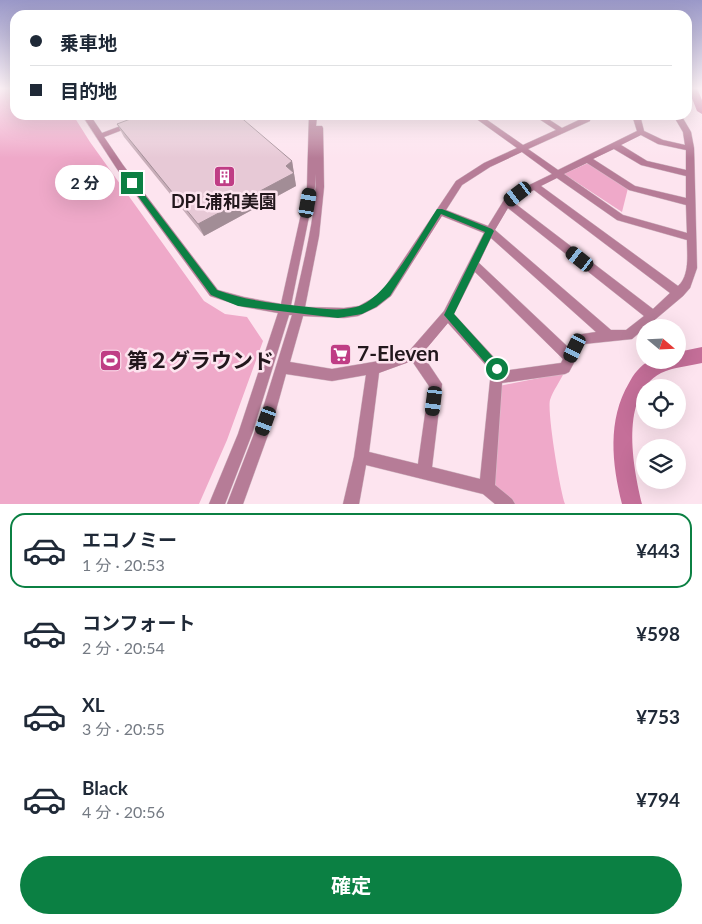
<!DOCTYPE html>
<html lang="ja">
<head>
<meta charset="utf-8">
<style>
	body { margin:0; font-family:Lato,"Noto Sans JP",sans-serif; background:#f2f2f3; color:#1f2937; height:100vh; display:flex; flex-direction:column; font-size:19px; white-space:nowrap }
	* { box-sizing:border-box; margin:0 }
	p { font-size:16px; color:#747a83 }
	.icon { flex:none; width:28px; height:28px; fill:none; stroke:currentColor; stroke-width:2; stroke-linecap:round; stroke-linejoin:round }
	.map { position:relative; height:504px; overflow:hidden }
	.sheet { display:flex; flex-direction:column; background:#fff; flex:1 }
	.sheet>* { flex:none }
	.hud { position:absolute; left:10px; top:10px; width:682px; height:110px; border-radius:15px; box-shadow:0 5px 20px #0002; display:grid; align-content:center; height:110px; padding:0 20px; background:#fff }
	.needle { width:32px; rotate:109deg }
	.controls { position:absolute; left:636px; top:319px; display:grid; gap:10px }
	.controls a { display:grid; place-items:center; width:50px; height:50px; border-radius:50%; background:#fff; box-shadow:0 5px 20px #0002; font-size:25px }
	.end { position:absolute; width:22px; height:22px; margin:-11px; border:6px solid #0b8043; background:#fff; box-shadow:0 0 0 2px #fff }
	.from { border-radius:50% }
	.bubble { position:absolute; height:35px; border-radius:18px; background:#fff; box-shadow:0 5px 20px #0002; font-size:16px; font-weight:700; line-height:35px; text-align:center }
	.car { position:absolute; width:15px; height:30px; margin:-15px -8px; border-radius:6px; box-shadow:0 0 4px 1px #0007; background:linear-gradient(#222 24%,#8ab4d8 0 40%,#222 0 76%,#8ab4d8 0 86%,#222 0) }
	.hud b { display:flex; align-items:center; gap:18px; height:48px; font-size:19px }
	.hud b+b { border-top:1px solid #e0e1e3 }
	.hud i { width:12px; height:12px; background:#1f2937 }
	ul { padding:9px 0 0; list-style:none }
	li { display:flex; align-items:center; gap:15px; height:75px; margin:0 10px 8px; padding:0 10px; border:2px solid transparent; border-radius:15px }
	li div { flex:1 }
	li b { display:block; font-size:19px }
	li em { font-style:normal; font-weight:700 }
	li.on { border-color:#0b8043 }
	li>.icon { width:45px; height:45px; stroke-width:1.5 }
	.cta { display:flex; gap:10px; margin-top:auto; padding:10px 20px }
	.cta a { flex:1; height:58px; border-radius:30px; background:#0b8043; color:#fff; font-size:20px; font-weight:700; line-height:58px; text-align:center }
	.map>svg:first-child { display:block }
</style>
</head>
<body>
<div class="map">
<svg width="702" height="504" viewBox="0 0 702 504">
	<rect width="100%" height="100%" fill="#fde4ef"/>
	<g fill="#efa9c9">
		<polygon points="0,88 15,88 15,115 73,115 90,142 204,301 225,314 247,317 263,341 227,440 199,504 0,504"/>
		<polygon points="588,163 628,188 622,212 564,174"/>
		<path d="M564 373C560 381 553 391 550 400 547 412 560 491 565 504H515L494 488 499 386Z"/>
	</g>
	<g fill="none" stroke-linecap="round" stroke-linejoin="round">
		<g fill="#c56f99" fill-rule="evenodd">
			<polygon points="688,88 697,88 702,100 702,114 697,111"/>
			<path d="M702 347V363C689 366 674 367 661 373 619 395 633 467 642 504H622C612 464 607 420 629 383 633 375 641 364 650 361 658 358 670 360 678 360V352Z"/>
		</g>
		<defs>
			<path id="minor" d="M82 115H90L102 133 150 115H161L104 137 123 165 218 290 244 297 281 304 307 187 309 115H317L316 126H322L323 128 324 187 319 236 305 307 344 308 359 306 373 298 383 290 456 181 484 163 517 148 471 115H480L523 145 556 130 533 115H542L562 128 581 119 576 115H585L590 117V121L528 149 558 170 637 131 632 115H640L644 131 663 140 685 145 683 132 673 115H681L691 132 694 148 697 268 690 288 683 296 632 339 584 344 569 372 565 374 502 383 495 485 512 499 515 504H495L483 494 366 465 359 504H343L354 457 366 375 332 381 286 374 273 421 243 504H227L259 421 292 315H289L252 434 225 504H209L238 434 278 313 244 307 210 296 117 169ZM641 135 658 144 686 150V170L647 161 621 145ZM614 149 641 165 686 176V198L635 186 593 159ZM522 152 552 174 515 192 504 200 488 226 446 210 462 185 490 167ZM587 163 629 190 686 205 687 233 623 215 564 174ZM316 174C316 218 303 263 294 306L291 305 315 187ZM557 178 617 220 687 240C687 255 690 275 678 286L541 186ZM534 190 670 293 653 309 513 202ZM508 208 644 316 626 330H611L495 230ZM442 216 484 233 444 311 410 350 379 361 332 369 290 362 303 316 344 318 358 316 377 307 391 296ZM491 238 596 332 576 335 569 348 479 263ZM475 272 563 359 561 363 503 371 501 365 454 314ZM448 323 491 371 480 479 432 467 442 384 422 354ZM412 361 429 386 418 464 369 452 379 373Z"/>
		</defs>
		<use href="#minor" stroke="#d6bfc9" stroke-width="1"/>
		<use href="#minor" fill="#b67c97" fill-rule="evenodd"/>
	</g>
	<polygon fill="#c7adb8" points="117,124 292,161 296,186 204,236 124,137"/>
	<polygon fill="#a28d96" points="292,161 296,186 204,236 198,224"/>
	<polygon fill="#e7c9d6" stroke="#a28d96" points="141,115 238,115 292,161 286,166 294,173 198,224 117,124"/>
	<linearGradient id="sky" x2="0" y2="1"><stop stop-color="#9a98c8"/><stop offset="0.56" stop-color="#fef3f8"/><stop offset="1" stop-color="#fef3f8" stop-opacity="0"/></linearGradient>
	<rect width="702" height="158" fill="url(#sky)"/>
	<path fill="#0b8043" d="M129 181H134L217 290C244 300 271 303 299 306 319 308 337 312 356 307 386 300 420 235 437 209H442L492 229 494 231 454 314 501 366V373H494L444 315 485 232 441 214 390 296 376 307 362 314 338 318 238 306 211 295 129 184Z"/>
	<defs>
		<symbol id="building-square" viewBox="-11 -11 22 22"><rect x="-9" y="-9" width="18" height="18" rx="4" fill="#bf3d85" stroke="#fde4ef"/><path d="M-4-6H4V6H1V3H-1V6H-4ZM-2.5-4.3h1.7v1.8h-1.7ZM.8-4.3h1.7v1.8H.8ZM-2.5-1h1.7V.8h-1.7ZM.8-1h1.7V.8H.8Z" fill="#fff"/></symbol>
		<symbol id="supermarket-square" viewBox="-11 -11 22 22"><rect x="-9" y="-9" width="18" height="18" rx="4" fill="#bf3d85" stroke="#fde4ef"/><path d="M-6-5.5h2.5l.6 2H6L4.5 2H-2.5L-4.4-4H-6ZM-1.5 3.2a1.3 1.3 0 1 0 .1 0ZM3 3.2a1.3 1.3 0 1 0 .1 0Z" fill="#fff"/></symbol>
		<symbol id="stadium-square" viewBox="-11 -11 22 22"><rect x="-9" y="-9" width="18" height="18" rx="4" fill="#bf3d85" stroke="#fde4ef"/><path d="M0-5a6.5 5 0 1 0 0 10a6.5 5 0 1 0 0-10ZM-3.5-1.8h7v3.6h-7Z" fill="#fff"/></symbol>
	</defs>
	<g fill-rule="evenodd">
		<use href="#building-square" x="212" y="164" width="25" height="25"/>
		<use href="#supermarket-square" x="328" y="342" width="25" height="25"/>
		<use href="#stadium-square" x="98" y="348" width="25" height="25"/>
	</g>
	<g text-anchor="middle" stroke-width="5" stroke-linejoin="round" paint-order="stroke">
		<g font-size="18" font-weight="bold" fill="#22171c" stroke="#fde4ef">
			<text x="224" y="208">DPL浦和美園</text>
		</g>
		<g font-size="21" font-weight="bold" fill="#22171c" stroke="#fde4ef" text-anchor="start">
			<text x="357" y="361">7-Eleven</text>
			<text x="127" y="368">第２グラウンド</text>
		</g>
	</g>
</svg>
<div class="controls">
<a><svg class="needle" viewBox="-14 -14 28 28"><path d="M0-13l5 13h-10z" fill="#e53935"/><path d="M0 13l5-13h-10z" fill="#747a83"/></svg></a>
<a><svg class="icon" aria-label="locate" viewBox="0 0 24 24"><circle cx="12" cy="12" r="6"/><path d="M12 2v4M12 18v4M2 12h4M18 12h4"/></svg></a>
<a><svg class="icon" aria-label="layers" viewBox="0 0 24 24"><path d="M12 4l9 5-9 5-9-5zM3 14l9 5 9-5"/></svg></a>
</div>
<i class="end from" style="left:497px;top:369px"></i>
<i class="end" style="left:132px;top:183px"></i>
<div class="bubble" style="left:55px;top:165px;width:60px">2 分</div>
<i class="car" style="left:518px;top:194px;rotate:233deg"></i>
<i class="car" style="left:308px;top:203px;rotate:10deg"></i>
<i class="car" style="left:580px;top:259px;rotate:308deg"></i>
<i class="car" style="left:575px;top:348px;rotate:206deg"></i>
<i class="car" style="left:434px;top:401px;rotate:187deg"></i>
<i class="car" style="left:266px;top:421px;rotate:200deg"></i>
<div class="hud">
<b><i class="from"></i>乗車地</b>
<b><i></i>目的地</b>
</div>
</div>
<section class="sheet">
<ul>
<li class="on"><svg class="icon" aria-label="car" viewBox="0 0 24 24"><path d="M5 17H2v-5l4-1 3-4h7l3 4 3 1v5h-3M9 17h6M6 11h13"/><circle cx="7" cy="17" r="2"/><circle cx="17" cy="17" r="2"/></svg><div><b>エコノミー</b><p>1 分 · 20:53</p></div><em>¥443</em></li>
<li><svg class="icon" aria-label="car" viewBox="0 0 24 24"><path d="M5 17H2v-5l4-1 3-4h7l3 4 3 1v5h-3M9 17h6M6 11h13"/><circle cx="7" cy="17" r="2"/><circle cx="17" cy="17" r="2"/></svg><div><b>コンフォート</b><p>2 分 · 20:54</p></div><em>¥598</em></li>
<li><svg class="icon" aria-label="car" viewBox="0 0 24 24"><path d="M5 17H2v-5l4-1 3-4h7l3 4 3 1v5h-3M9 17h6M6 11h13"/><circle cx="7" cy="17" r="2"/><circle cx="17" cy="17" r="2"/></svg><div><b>XL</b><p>3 分 · 20:55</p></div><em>¥753</em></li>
<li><svg class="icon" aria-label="car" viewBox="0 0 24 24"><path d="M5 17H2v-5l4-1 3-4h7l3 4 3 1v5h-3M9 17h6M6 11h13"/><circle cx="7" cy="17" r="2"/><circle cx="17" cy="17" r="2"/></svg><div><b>Black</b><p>4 分 · 20:56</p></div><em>¥794</em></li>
</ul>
<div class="cta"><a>確定</a></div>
</section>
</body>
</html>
